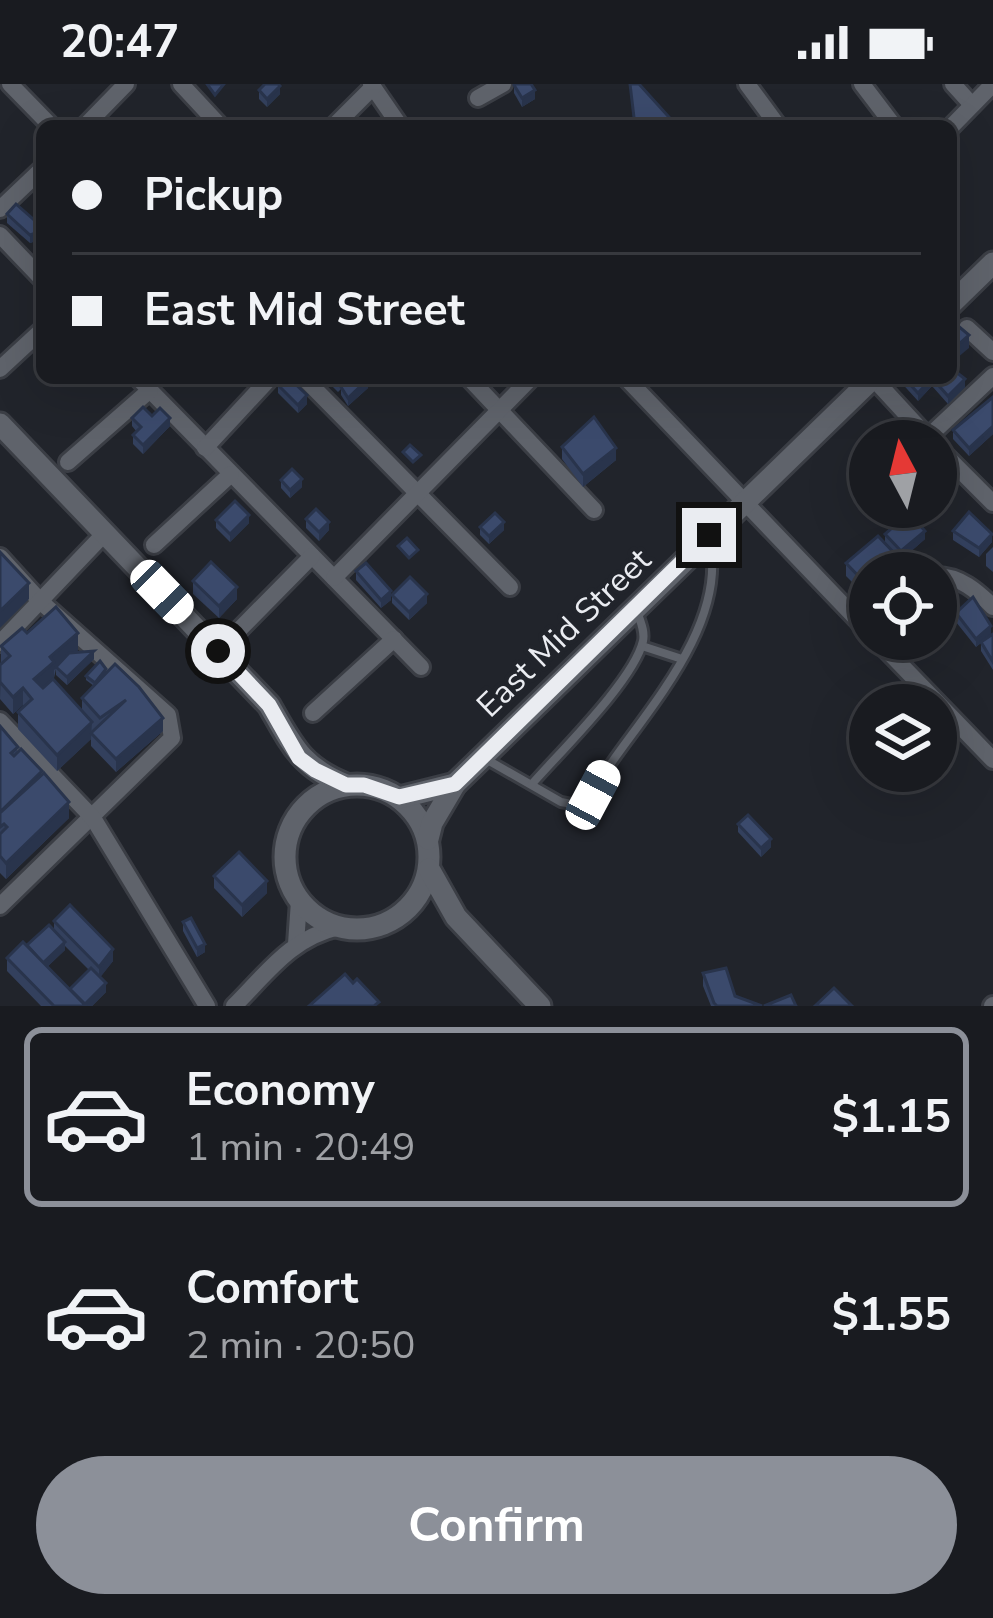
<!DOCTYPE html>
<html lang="en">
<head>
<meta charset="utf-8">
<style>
	body { margin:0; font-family:"Nunito Sans",sans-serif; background:#222429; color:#f1f3f6; height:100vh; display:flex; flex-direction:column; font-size:45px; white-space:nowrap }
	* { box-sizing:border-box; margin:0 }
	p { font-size:39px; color:#9fa1a5 }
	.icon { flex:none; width:66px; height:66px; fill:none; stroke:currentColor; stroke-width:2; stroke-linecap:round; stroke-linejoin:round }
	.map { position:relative; height:922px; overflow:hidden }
	.drawer { display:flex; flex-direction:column; background:#191b20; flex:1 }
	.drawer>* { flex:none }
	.banner { position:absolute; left:36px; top:36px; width:921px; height:264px; border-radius:18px; box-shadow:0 12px 48px #0002,0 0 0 3px #37393e; display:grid; align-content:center; height:264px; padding:0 36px; background:#191b20 }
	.needle { width:78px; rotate:353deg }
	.controls { position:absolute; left:849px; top:336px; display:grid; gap:24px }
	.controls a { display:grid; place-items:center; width:108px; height:108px; border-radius:50%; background:#191b20; box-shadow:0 12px 48px #0002,0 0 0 3px #37393e; font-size:60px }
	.end { position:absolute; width:54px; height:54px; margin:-27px; border:15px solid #eaecf1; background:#111; box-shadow:0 0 0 6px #111 }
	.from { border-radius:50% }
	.car { position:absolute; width:36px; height:72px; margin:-36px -18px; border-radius:15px; box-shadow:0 0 9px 3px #0007; background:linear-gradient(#fff 24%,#345 0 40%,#fff 0 76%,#345 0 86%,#fff 0) }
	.banner b { display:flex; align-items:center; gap:42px; height:114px; font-size:45px }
	.banner b+b { border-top:3px solid #37393e }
	.banner i { width:30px; height:30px; background:#f1f3f6 }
	ul { padding:21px 0 0; list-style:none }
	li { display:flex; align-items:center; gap:36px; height:180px; margin:0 24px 18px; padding:0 12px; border:6px solid transparent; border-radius:18px }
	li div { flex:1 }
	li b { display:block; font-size:45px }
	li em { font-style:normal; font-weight:700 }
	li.on { border-color:#8c9099 }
	li>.icon { width:108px; height:108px; stroke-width:1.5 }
	.action { display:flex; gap:24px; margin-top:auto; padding:24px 36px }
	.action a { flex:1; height:138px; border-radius:72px; background:#8c9099; color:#fff; font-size:48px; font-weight:700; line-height:138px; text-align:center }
	.status { display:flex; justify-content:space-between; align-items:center; height:84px; padding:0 60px; background:#191b20; direction:ltr }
	.status svg { height:33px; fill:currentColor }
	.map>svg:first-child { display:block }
</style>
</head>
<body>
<div class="status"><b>20:47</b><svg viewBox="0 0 49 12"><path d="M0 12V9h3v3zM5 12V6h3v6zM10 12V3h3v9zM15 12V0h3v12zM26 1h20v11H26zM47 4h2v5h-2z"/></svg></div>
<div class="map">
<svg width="993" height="922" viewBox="0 0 993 922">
	<rect width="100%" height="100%" fill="#21242b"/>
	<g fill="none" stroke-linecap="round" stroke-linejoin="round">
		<defs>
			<g id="service">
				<polyline points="642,562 682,575"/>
				<path d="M484 674 561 718 577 721C596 710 599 695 612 678 654 618 726 538 710 458"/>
				<path d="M532 700C560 668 634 596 643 557 645 548 641 539 638 530"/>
			</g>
			<g id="minor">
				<polyline points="10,0 51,42"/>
				<polyline points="181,0 220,42"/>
				<polyline points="371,0 400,42"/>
				<polyline points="747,0 778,42"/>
				<polyline points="862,0 894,42"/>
				<polyline points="953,0 972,21"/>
				<polyline points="478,14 503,0"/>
				<polyline points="85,42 126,0"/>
				<polyline points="334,42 373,3"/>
				<polyline points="951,43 993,0"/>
				<polyline points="0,125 42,85"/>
				<polyline points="0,151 42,195"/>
				<polyline points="967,244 993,268"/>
				<polyline points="0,285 42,246"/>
				<polyline points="138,294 421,583"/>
				<polyline points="304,294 510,503"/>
				<polyline points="469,294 594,426"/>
				<polyline points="626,294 870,549"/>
				<polyline points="873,294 931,357"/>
				<polyline points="927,354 993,292"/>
				<polyline points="936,362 993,419"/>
				<polyline points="205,364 270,294"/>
				<polyline points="68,378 150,306"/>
				<polyline points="154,461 231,390"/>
				<polyline points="0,473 40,517 168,631 172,654 0,822"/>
				<path d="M936 492C960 492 977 507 993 523"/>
				<polyline points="334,494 531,294"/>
				<polyline points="237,548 312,472"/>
				<polyline points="876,555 993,676"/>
				<polyline points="0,559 105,449"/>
				<polyline points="313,629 394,555"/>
				<polyline points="0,637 93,734 207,922"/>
				<polyline points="296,860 299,817"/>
				<path d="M234 922C268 888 291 854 339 843"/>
				<polyline points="992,922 993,921"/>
			</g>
			<g id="tertiary">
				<polyline points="951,220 993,179"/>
				<path d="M0 340 269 621C292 661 301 683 346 701"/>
				<circle cx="357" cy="773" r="72"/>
				<polyline points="399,714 455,700"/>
				<polyline points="428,755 432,739 455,700 873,294"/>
				<polyline points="429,785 456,833 540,922"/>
			</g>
		</defs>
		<use href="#service" stroke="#3b3e45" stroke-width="14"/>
		<use href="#minor" stroke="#3b3e45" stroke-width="22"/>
		<use href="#tertiary" stroke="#3b3e45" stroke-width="27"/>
		<use href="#service" stroke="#5f636b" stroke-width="8"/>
		<use href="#minor" stroke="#5f636b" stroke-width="16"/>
		<use href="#tertiary" stroke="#5f636b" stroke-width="21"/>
	</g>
	<g fill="#33405d" fill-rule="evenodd">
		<polygon points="514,1 535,15 522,23 514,9"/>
		<polygon points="259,6 280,10 267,23 259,15"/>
		<polygon points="7,130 42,143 42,155 30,159 7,139"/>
		<polygon points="324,294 347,294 347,298 368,304 348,322 341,311 341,305 338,308"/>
		<polygon points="897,294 951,294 965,303 948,320 932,302 932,295 932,302 918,317"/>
		<polygon points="278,301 307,320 298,329 278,309"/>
		<polygon points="993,313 993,350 969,372 953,355 953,346"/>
		<polygon points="152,332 170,342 143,370 133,360 133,351 137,348 132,342 132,334"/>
		<polygon points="562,363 616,376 583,403 562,375"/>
		<polygon points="281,396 302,403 290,414 281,404"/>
		<polygon points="306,435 329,446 319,457 306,444"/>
		<polygon points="216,436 249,439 230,458 216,444"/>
		<polygon points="480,443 504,446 489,460 480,451"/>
		<polygon points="953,447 992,458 979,473 953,456"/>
		<polygon points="885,450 925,455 901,476 885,459"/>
		<polygon points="993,463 993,488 986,482 986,470"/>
		<polygon points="846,479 896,483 890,489 870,489 866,512 846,492"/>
		<polygon points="356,487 391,516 381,524 356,496"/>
		<polygon points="193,497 237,515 219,534 193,510"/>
		<polygon points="392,511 427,519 409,536 392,519"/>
		<polygon points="956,529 991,550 984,556 993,550 993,586 981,567 981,559 976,563 956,538"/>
		<polygon points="27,549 78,566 76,568 94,575 67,601 56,591 56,585 54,594 43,604 82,627 82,614 94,602 86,596 86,592 106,589 163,647 116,688 91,662 91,655 57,687 18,645 18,628 24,622 23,621 13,630 0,615 1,562"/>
		<polygon points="0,642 18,668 42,691 69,734 6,795 0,789"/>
		<polygon points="738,740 771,763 761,773 738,748"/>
		<polygon points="214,792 267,809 242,833 214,804"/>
		<path d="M54 837 113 877 100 893 106 908 92 922H41L7 887V874L54 845ZM65 862 89 886 70 906 47 883 65 866Z"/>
		<polygon points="183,838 205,868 197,873 183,847"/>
		<polygon points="703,889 735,912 762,922 711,922 703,902"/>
	</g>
	<g fill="#29344c">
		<polygon points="280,2 280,10 267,23 267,15"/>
		<polygon points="535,6 535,15 522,23 522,14"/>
		<polygon points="42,147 42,155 30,159 30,151"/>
		<polygon points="969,251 969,264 951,279 951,267"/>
		<polygon points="932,294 932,302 918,317 918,309"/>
		<polygon points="368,295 368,304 348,322 348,314"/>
		<polygon points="965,295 965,303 948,320 948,312"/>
		<polygon points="307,311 307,320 298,329 298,321"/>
		<polygon points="170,334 170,342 143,370 143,361"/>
		<polygon points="993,342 993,350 969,372 969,364"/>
		<polygon points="616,364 616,376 583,403 583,390"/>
		<polygon points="302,395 302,403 290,414 290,406"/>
		<polygon points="249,431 249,439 230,458 230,450"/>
		<polygon points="329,438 329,446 319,457 319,448"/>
		<polygon points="504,438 504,446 489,460 489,452"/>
		<polygon points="925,447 925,455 901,476 901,467"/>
		<polygon points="992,450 992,458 979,473 979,464"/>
		<polygon points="896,471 896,483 890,489 877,489"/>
		<polygon points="870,495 870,508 866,512 866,500"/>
		<polygon points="29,499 29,515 0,544 0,527"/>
		<polygon points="237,503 237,515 219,534 219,522"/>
		<polygon points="391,507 391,516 381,524 381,516"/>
		<polygon points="427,510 427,519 409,536 409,528"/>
		<polygon points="991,542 991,550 976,563 976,555"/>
		<polygon points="78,549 78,566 54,586 54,594 34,611 34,595 50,573"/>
		<polygon points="94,567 94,575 67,601 67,593"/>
		<polygon points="23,604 23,621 13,630 13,613"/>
		<polygon points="163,634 163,647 116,688 116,675"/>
		<polygon points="92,638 91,655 57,687 57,671"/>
		<polygon points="69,718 69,734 6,795 6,779"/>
		<polygon points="771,755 771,763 761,773 761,764"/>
		<polygon points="267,797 267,809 242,833 242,821"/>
		<polygon points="65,858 65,866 43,887 43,879"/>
		<polygon points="205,860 205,868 197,873 197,864"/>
		<polygon points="113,865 113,877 99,895 99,883"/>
		<polygon points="106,899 106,908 92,922 85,922"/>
	</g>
	<g fill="#3b4a6c" stroke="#29344c" stroke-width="3">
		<polygon points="207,0 224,0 215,11"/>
		<polygon points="265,0 278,0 280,2 267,15 259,6"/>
		<polygon points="515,0 531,0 535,6 522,14 514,1"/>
		<polygon points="630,0 639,0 677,42 635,42"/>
		<polygon points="260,35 266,42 252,42"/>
		<polygon points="16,120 42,143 42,147 30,151 7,130"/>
		<polygon points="951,236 969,251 951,267"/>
		<polygon points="951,284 965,295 948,312 932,294 951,294"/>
		<polygon points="351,294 368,295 348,314 341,303"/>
		<polygon points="904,294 932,294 918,309"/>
		<polygon points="290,295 307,311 298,321 278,301"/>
		<polygon points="993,313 993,342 969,364 953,346"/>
		<polygon points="143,323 152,332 160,324 170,334 143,361 133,351 141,343 132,334"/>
		<polygon points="594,333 616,364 583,390 562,363"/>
		<polygon points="410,361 421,371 413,378 403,368"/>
		<polygon points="292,385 302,395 290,406 281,396"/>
		<polygon points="235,417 249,431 230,450 216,436"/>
		<polygon points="316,425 329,438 319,448 306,435"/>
		<polygon points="969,428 992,450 979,464 953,447"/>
		<polygon points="495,429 504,438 489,452 480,443"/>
		<polygon points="909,429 925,447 901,467 885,450"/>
		<polygon points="878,452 896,471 877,489 870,489 870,495 866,500 846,479"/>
		<polygon points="407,454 418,466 409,474 398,462"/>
		<polygon points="0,468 29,499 0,527"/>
		<polygon points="211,478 237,503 219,522 193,497"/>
		<polygon points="366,479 391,507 381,516 356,487"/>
		<polygon points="410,493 427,510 409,528 392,511"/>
		<polygon points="973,513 991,542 976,555 956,529"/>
		<polygon points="56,523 78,549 50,573 54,578 34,595 43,604 53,595 92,638 57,671 18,628 32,615 23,604 13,613 0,598 0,581 10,572 1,562 22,544 27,549"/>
		<polygon points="993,550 993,578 981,558"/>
		<polygon points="94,567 67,593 56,583 69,569"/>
		<polygon points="100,577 106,585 95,599 86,592"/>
		<polygon points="115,580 139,603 163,634 116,675 91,649 126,616 100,634 82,614"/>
		<polygon points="0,642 18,663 11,669 14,672 21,665 42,687 0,728"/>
		<polygon points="44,689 69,718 6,779 0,772 0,750 7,743 4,740 0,743 0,729"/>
		<polygon points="748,731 771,755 761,764 738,740"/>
		<polygon points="239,768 267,797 242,821 214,792"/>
		<polygon points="70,821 113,865 99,883 54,837"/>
		<polygon points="191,834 205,860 197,864 183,838"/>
		<polygon points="49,841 65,858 43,879 27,861"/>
		<polygon points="23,858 86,922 54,922 7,874"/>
		<polygon points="91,884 106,899 85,920 70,905"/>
		<polygon points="726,884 735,912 762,922 717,922 714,919 703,889"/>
		<polygon points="345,890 353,899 357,895 379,918 374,922 309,922"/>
		<polygon points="834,904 852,922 815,922"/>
		<polygon points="791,911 796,922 764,922"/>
	</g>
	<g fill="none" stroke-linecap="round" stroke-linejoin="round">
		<polyline stroke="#eaecf1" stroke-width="15" points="218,567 269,621 299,674 315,686 346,701 364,701 399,713 455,700 709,451"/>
	</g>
	<g text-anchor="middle" stroke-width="9" stroke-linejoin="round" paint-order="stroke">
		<g font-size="33" fill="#eaecf1" stroke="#21242b">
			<text transform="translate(563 548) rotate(-44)" y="12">East Mid Street</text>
		</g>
	</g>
</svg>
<div class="controls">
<a><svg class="needle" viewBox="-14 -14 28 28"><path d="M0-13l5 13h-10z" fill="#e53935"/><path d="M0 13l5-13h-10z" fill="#9fa1a5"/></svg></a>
<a><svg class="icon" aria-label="locate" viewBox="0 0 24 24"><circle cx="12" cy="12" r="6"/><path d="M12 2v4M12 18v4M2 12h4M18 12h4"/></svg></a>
<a><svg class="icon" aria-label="layers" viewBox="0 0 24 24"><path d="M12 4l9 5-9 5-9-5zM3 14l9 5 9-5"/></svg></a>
</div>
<i class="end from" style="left:218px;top:567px"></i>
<i class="end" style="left:709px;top:451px"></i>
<i class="car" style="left:162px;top:508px;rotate:136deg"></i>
<i class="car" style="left:593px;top:711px;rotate:28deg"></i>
<div class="banner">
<b><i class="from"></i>Pickup</b>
<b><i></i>East Mid Street</b>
</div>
</div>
<section class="drawer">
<ul>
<li class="on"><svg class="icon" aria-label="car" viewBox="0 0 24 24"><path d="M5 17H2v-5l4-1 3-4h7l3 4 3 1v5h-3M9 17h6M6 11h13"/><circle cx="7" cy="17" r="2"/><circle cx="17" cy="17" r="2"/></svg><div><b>Economy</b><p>1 min · 20:49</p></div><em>$1.15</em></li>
<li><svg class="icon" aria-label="car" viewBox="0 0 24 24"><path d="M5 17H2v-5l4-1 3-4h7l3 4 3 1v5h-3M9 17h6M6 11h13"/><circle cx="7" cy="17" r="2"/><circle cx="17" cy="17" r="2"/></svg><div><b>Comfort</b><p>2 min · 20:50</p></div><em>$1.55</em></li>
</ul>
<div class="action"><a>Confirm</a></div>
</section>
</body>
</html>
